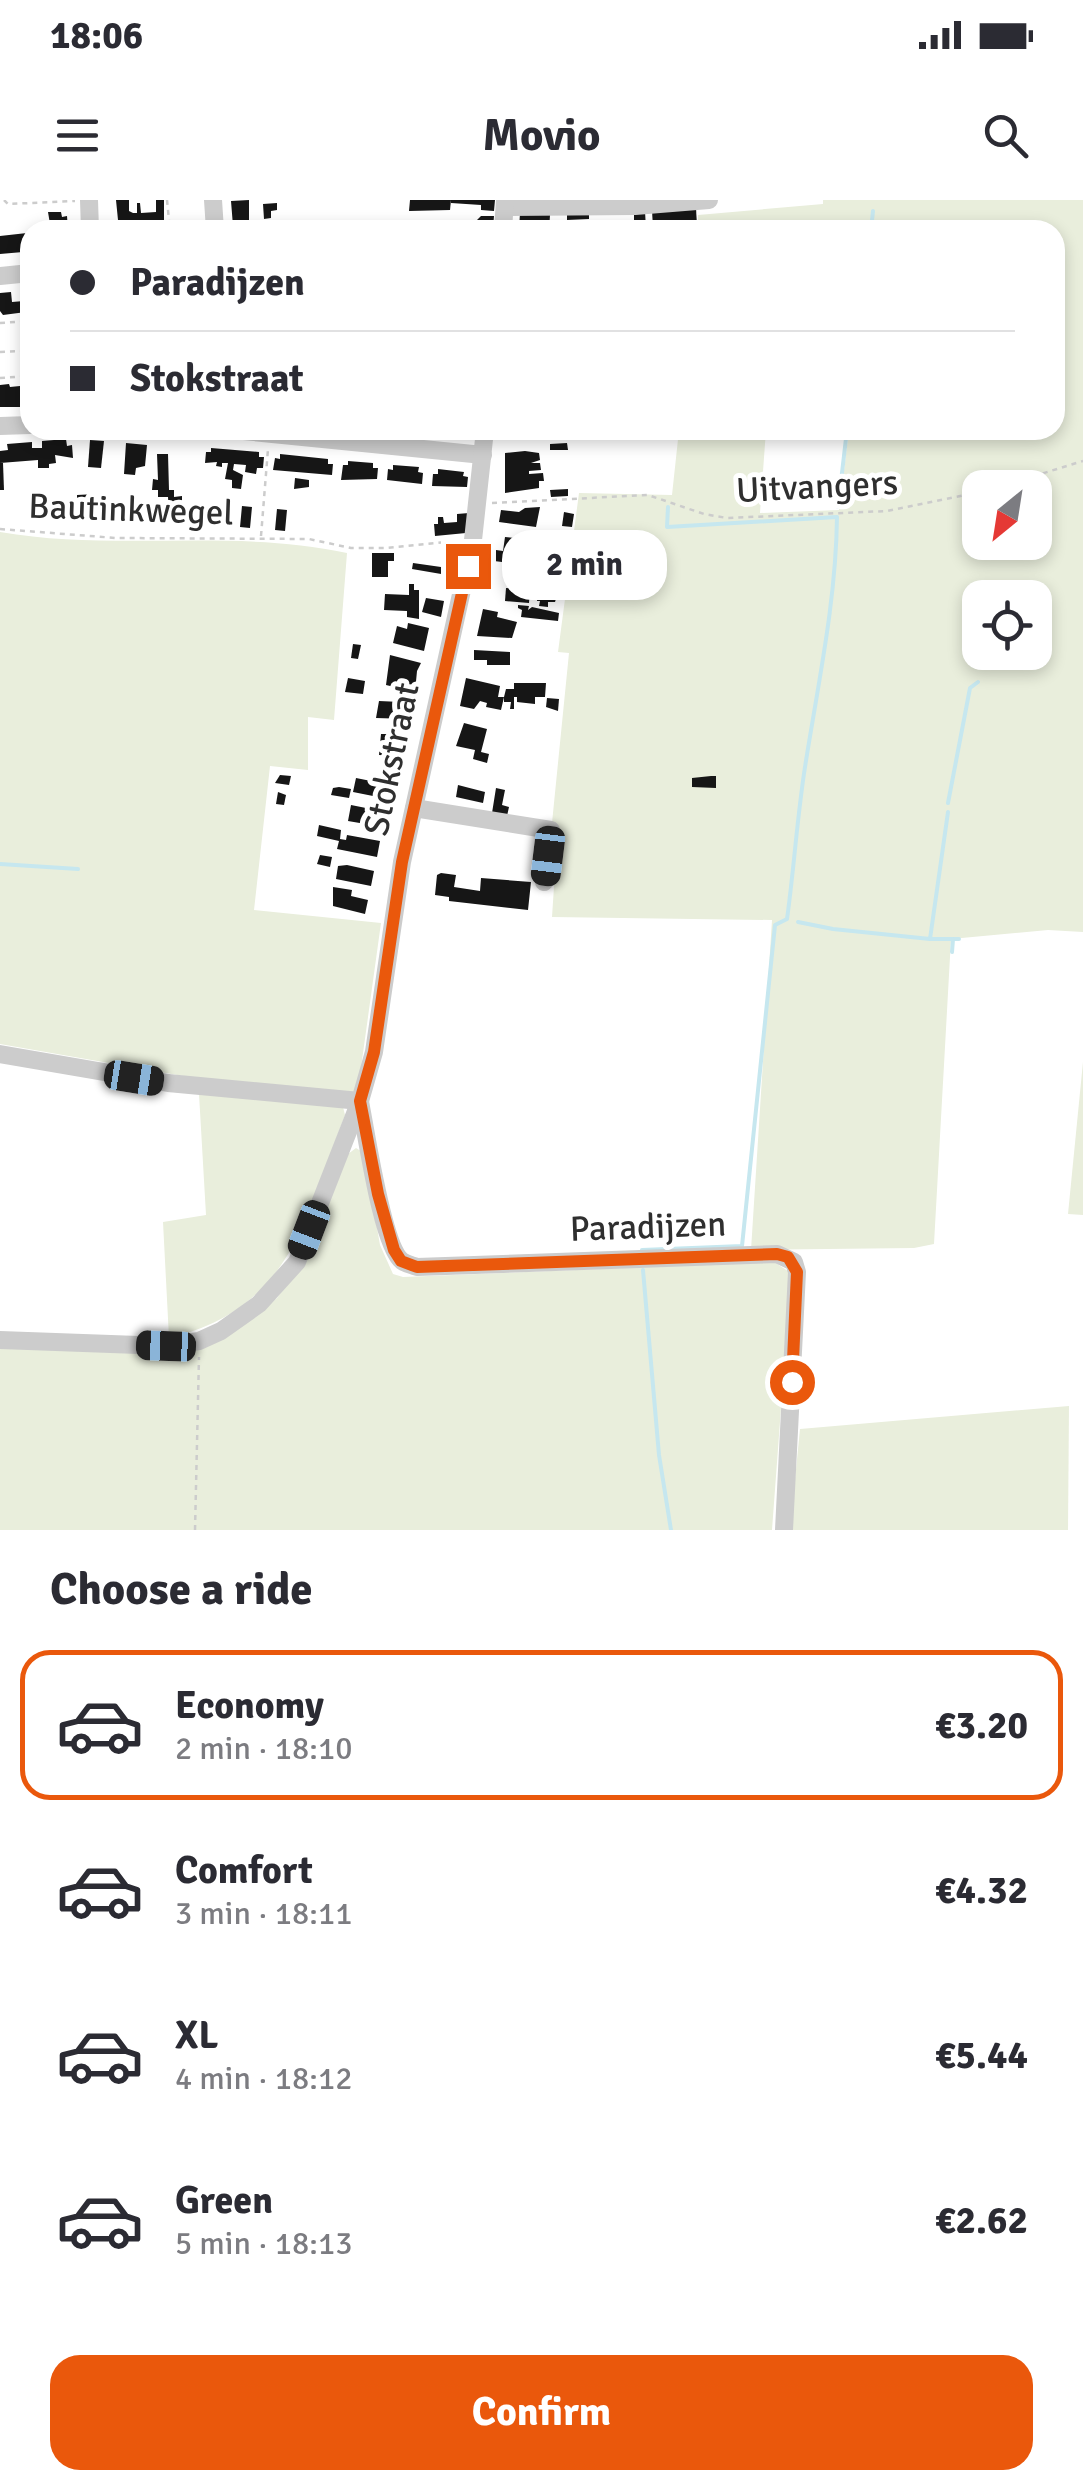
<!DOCTYPE html>
<html lang="en">
<head>
<meta charset="utf-8">
<style>
	body { margin:0; font-family:Signika,sans-serif; background:#f7f7f7; color:#2b2b33; height:100vh; display:flex; flex-direction:column; font-size:38px; white-space:nowrap }
	* { box-sizing:border-box; margin:0 }
	p { font-size:32px; color:#7c7c81 }
	.icon { flex:none; width:55px; height:55px; fill:none; stroke:currentColor; stroke-width:2; stroke-linecap:round; stroke-linejoin:round }
	.map { position:relative; height:1330px; overflow:hidden }
	.drawer { display:flex; flex-direction:column; background:#fff; flex:1 }
	.drawer>* { flex:none }
	.banner { position:absolute; left:20px; top:20px; width:1045px; height:220px; border-radius:30px; box-shadow:0 5px 15px #0003; display:grid; align-content:center; height:220px; padding:0 50px; background:#fff }
	.needle { width:65px; rotate:210deg }
	.tools { position:absolute; left:962px; top:270px; display:grid; gap:20px }
	.tools a { display:grid; place-items:center; width:90px; height:90px; border-radius:20px; background:#fff; box-shadow:0 5px 15px #0003; font-size:50px }
	.end { position:absolute; width:45px; height:45px; margin:-22px; border:12px solid #ea580c; background:#fff; box-shadow:0 0 0 5px #fff }
	.from { border-radius:50% }
	.bubble { position:absolute; height:70px; border-radius:30px; background:#fff; box-shadow:0 5px 15px #0003; font-size:32px; font-weight:800; line-height:70px; text-align:center }
	.car { position:absolute; width:30px; height:60px; margin:-30px -15px; border-radius:12px; box-shadow:0 0 8px 2px #0007; background:linear-gradient(#222 24%,#8ab4d8 0 40%,#222 0 76%,#8ab4d8 0 86%,#222 0) }
	.banner b { display:flex; align-items:center; gap:35px; height:95px; font-size:38px }
	.banner b+b { border-top:2px solid #e1e1e2 }
	.banner i { width:25px; height:25px; background:#2b2b33 }
	ul { padding:0; list-style:none }
	li { display:flex; align-items:center; gap:30px; height:150px; margin:0 20px 15px; padding:0 30px; border:5px solid transparent; border-radius:30px }
	li div { flex:1 }
	li b { display:block; font-size:38px }
	li em { font-style:normal; font-weight:800 }
	li.active { border-color:#ea580c }
	li>.icon { width:90px; height:90px; stroke-width:1.5 }
	h2 { padding:0 50px; font-size:45px; line-height:120px }
	.primary-button { display:flex; gap:20px; margin-top:auto; padding:20px 50px }
	.primary-button a { flex:1; height:115px; border-radius:30px; background:#ea580c; color:#fff; font-size:40px; font-weight:800; line-height:115px; text-align:center }
	.status { display:flex; justify-content:space-between; align-items:center; height:70px; padding:0 50px; background:#fff; direction:ltr }
	.status svg { height:28px; fill:currentColor }
	header { display:flex; justify-content:space-between; align-items:center; height:130px; padding:0 50px; background:#fff; font-size:45px; font-weight:800 }
	.map>svg:first-child { display:block }
</style>
</head>
<body>
<div class="status"><b>18:06</b><svg viewBox="0 0 49 12"><path d="M0 12V9h3v3zM5 12V6h3v6zM10 12V3h3v9zM15 12V0h3v12zM26 1h20v11H26zM47 4h2v5h-2z"/></svg></div>
<header><svg class="icon" aria-label="menu" viewBox="0 0 24 24"><path d="M4 6h16M4 12h16M4 18h16"/></svg>Movio<svg class="icon" aria-label="search" viewBox="0 0 24 24"><circle cx="10" cy="10" r="6"/><path d="M15 15l6 6"/></svg></header>
<div class="map">
<svg width="1083" height="1330" viewBox="0 0 1083 1330">
	<rect width="100%" height="100%" fill="#fff"/>
	<g fill="#e9eedc" fill-rule="evenodd">
		<path d="M823 0H1083V732L1048 730 951 739 934 1044 914 1048 751 1050 772 720 552 717 558 625 552 623 569 453 558 452 579 293 672 295 679 230H766L760 313 839 310 849 230H1055V30H698V15L823 4ZM980 288H1035V342H980ZM980 398H1035V452H980Z"/>
		<path d="M0 332C115 352 233 328 347 353L334 520 308 517V570L270 566 254 710 381 723 359 882 354 891 348 895 206 880 0 844Z"/>
		<polygon points="1083,862 1083,1015 1068,1014"/>
		<path d="M199 894 343 907 345 915C305 1019 292 1108 169 1138L163 1022 206 1015Z"/>
		<polygon points="356,948 364,953 380,1045 393,1074 403,1077 774,1062 791,1073 772,1330 0,1330 0,1147 168,1153 251,1119 277,1098 309,1055 348,954"/>
		<polygon points="1069,1206 1068,1330 790,1330 800,1229"/>
	</g>
	<g fill="none" stroke-linecap="round" stroke-linejoin="round">
		<g stroke="#c6e7ef" stroke-width="4">
			<polyline points="871,30 873,11"/>
			<polyline points="838,307 847,230"/>
			<polyline points="948,603 970,488 978,482"/>
			<polyline points="0,664 78,669"/>
			<polyline points="798,722 833,729 930,739 948,612"/>
			<polyline points="930,739 959,739"/>
			<polyline points="952,752 953,739"/>
			<path d="M642 1050 742 1046 775 725 787 719C794 669 797 618 805 567 818 484 836 402 837 317L667 327 668 307"/>
			<polyline points="643,1070 659,1255 671,1330"/>
		</g>
	</g>
	<g fill="#161616">
		<polygon points="116,0 129,0 129,11 133,13 137,13 137,3 140,3 141,13 156,12 156,0 164,0 164,30 119,30"/>
		<polygon points="249,0 249,30 238,30 238,26 233,26 231,1"/>
		<polygon points="410,0 451,0 450,10 409,11"/>
		<polygon points="451,0 495,0 494,11 481,10 481,5 451,3"/>
		<polygon points="277,3 277,10 271,11 271,18 264,19 263,4"/>
		<polygon points="696,8 697,26 653,28 652,10"/>
		<polygon points="634,11 645,11 646,29 620,30 620,23 634,23"/>
		<polygon points="48,12 61,12 62,17 67,16 68,30 51,30"/>
		<polygon points="567,12 589,12 589,19 567,20"/>
		<polygon points="520,13 550,15 549,30 519,28"/>
		<polygon points="481,16 494,16 493,28 467,29 470,20 477,20"/>
		<polygon points="27,33 28,46 23,47 23,52 0,54 0,36"/>
		<polygon points="11,92 12,102 24,101 24,94 30,93 30,115 26,116 26,112 3,115 0,111 0,93"/>
		<polygon points="9,184 10,187 30,185 30,207 0,207 0,185"/>
		<polygon points="439,230 472,230 471,238 438,238"/>
		<polygon points="500,230 525,230 525,240 499,238"/>
		<polygon points="66,239 67,246 72,245 73,258 55,255 56,263 49,264 49,268 38,268 38,260 0,263 0,251 8,250 7,244 32,242 32,248 42,248 42,241"/>
		<polygon points="90,240 104,241 101,268 88,267"/>
		<polygon points="126,243 147,245 145,266 136,268 135,275 124,274"/>
		<polygon points="567,243 568,250 550,250 550,244"/>
		<polygon points="211,248 259,252 259,257 264,257 263,268 257,268 256,274 245,272 246,265 234,264 233,270 243,275 241,289 232,288 232,280 225,279 228,263 222,263 222,267 216,266 217,262 205,263 206,252 211,252"/>
		<polygon points="525,251 539,253 540,260 531,263 540,263 541,270 529,271 529,274 543,273 544,281 539,281 539,288 505,293 505,253"/>
		<polygon points="157,254 168,254 169,290 174,290 174,297 182,296 182,313 169,313 168,297 158,297 158,290 152,290 153,279 158,280"/>
		<polygon points="280,254 328,259 328,264 333,264 332,275 273,270 275,258 280,259"/>
		<polygon points="348,261 373,263 373,268 378,268 377,279 341,280 343,265 348,265"/>
		<polygon points="0,263 3,263 4,290 0,290"/>
		<polygon points="393,265 419,267 418,272 423,273 422,284 387,280 388,269 393,270"/>
		<polygon points="438,269 464,272 463,276 468,277 467,287 432,286 433,274 438,274"/>
		<polygon points="295,278 309,280 309,287 294,289"/>
		<polygon points="568,289 568,296 551,297 550,290"/>
		<polygon points="96,294 96,307 90,307 91,314 82,314 81,306 77,306 77,295"/>
		<polygon points="242,306 252,307 250,328 240,327"/>
		<polygon points="540,307 536,327 499,322 501,310 519,312 525,308"/>
		<polygon points="277,309 287,310 285,331 275,330"/>
		<polygon points="564,312 574,314 572,327 562,326"/>
		<polygon points="469,313 466,333 435,336 434,324 438,324 438,317 443,317 444,323 457,322 457,314"/>
		<polygon points="505,337 522,339 522,343 527,343 525,365 494,361 496,350 503,351"/>
		<polygon points="449,347 463,349 459,368 445,367"/>
		<polygon points="372,353 394,353 394,361 388,361 388,377 372,377"/>
		<polygon points="413,363 448,368 447,375 412,369"/>
		<polygon points="539,370 548,370 547,375 562,379 555,402 548,402 548,407 539,406 540,401 537,401"/>
		<polygon points="409,384 414,384 414,390 419,390 419,419 407,417 407,411 384,410 385,394 409,395"/>
		<polygon points="506,388 530,390 529,403 505,401"/>
		<polygon points="426,398 444,401 441,417 422,412"/>
		<polygon points="518,405 529,406 528,410 532,407 559,413 558,421 521,417 522,410 518,408"/>
		<polygon points="483,409 498,412 497,417 517,422 512,438 477,436"/>
		<polygon points="408,423 429,428 424,451 393,443 397,426 407,429"/>
		<polygon points="353,444 361,445 358,459 351,458"/>
		<polygon points="474,450 510,452 510,465 487,465 487,460 474,460"/>
		<polygon points="390,455 421,463 417,471 415,492 386,485"/>
		<polygon points="348,478 365,481 363,494 345,492"/>
		<polygon points="466,478 500,486 498,497 504,497 501,510 486,507 487,503 480,501 474,509 460,506"/>
		<polygon points="514,483 546,483 545,497 535,497 535,504 517,502 517,497 514,497 514,509 510,509 511,502 504,502 504,497 506,489 514,489"/>
		<polygon points="547,498 559,499 558,511 546,507"/>
		<polygon points="379,501 401,502 401,512 408,512 408,519 376,518"/>
		<polygon points="464,523 487,529 481,552 489,554 487,563 473,559 475,550 456,546"/>
		<polygon points="388,529 399,530 397,556 379,555 381,534 388,534"/>
		<polygon points="280,575 291,576 289,585 275,583"/>
		<polygon points="711,576 716,576 716,588 692,587 692,578"/>
		<polygon points="356,578 391,585 388,599 353,592"/>
		<polygon points="458,585 485,592 483,603 456,597"/>
		<polygon points="339,587 351,589 349,598 331,595 333,588"/>
		<polygon points="496,588 505,590 502,605 509,607 507,616 492,613"/>
		<polygon points="278,592 286,595 284,605 276,604"/>
		<polygon points="351,605 386,612 383,627 348,621"/>
		<polygon points="319,625 341,630 340,639 346,640 347,635 380,641 377,657 337,649 339,641 317,636"/>
		<polygon points="320,655 332,657 330,667 317,664"/>
		<polygon points="347,665 374,671 371,686 336,679 338,666"/>
		<polygon points="441,673 456,675 454,687 480,691 481,678 531,682 528,710 449,701 449,697 435,695 437,675"/>
		<polygon points="333,687 352,690 351,696 368,700 365,714 333,706"/>
	</g>
	<g fill="none" stroke-linecap="round" stroke-linejoin="round">
		<g stroke="#ccc" stroke-width="2.5" stroke-dasharray="5 5" stroke-linecap="butt">
			<polyline points="4,0 8,4 75,1"/>
			<polyline points="167,0 170,30"/>
			<polyline points="25,121 30,168"/>
			<polyline points="0,123 30,121"/>
			<polyline points="0,152 21,151 22,154 29,154"/>
			<polyline points="0,178 30,176"/>
			<polyline points="995,288 1083,261"/>
			<polyline points="492,303 648,295 704,314 727,318 887,311 980,292"/>
			<polyline points="0,329 116,338 309,339 351,348 386,348 457,341"/>
			<polyline points="261,336 268,249"/>
			<polyline points="195,1330 199,1157"/>
		</g>
		<g stroke="#ccc" stroke-width="18">
			<polyline points="89,0 90,30"/>
			<polyline points="213,0 215,30"/>
			<polyline points="505,7 635,6 709,0"/>
			<polyline points="503,30 505,0"/>
			<polyline points="0,76 30,73"/>
			<polyline points="0,226 30,225"/>
			<polyline points="233,230 483,255"/>
			<polyline points="414,608 551,630 544,682"/>
			<polyline points="0,854 168,883 360,901"/>
			<path d="M360 902C366 930 382 1046 402 1061 406 1064 412 1065 417 1067L777 1054 794 1062 797 1072 784 1330"/>
			<polyline points="0,1140 166,1146 199,1141 221,1131 259,1104 297,1062 360,901 374,852 402,662 473,340 485,230"/>
		</g>
	</g>
	<g fill="none" stroke-linecap="round" stroke-linejoin="round">
		<polyline stroke="#ea580c" stroke-width="12" points="468,366 402,662 374,852 360,901 378,994 394,1050 401,1061 417,1067 777,1054 788,1057 797,1072 792,1182"/>
	</g>
	<g text-anchor="middle" stroke-width="10" stroke-linejoin="round" paint-order="stroke">
		<g font-size="35" fill="#2f2f2f" stroke="#fff">
			<text transform="translate(817 286) rotate(-3)" y="12">Uitvangers</text>
			<text transform="translate(131 309) rotate(2)" y="12">Bautinkwegel</text>
			<text transform="translate(391 559) rotate(-78)" y="12">Stokstraat</text>
			<text transform="translate(648 1026) rotate(-2)" y="12">Paradijzen</text>
		</g>
	</g>
</svg>
<div class="tools">
<a><svg class="needle" viewBox="-14 -14 28 28"><path d="M0-13l5 13h-10z" fill="#e53935"/><path d="M0 13l5-13h-10z" fill="#7c7c81"/></svg></a>
<a><svg class="icon" aria-label="locate" viewBox="0 0 24 24"><circle cx="12" cy="12" r="6"/><path d="M12 2v4M12 18v4M2 12h4M18 12h4"/></svg></a>
</div>
<i class="end from" style="left:792px;top:1182px"></i>
<i class="end" style="left:468px;top:366px"></i>
<div class="bubble" style="left:502px;top:330px;width:165px">2 min</div>
<i class="car" style="left:548px;top:656px;rotate:187deg"></i>
<i class="car" style="left:134px;top:878px;rotate:99deg"></i>
<i class="car" style="left:309px;top:1030px;rotate:201deg"></i>
<i class="car" style="left:166px;top:1146px;rotate:272deg"></i>
<div class="banner">
<b><i class="from"></i>Paradijzen</b>
<b><i></i>Stokstraat</b>
</div>
</div>
<section class="drawer">
<h2>Choose a ride</h2>
<ul>
<li class="active"><svg class="icon" aria-label="car" viewBox="0 0 24 24"><path d="M5 17H2v-5l4-1 3-4h7l3 4 3 1v5h-3M9 17h6M6 11h13"/><circle cx="7" cy="17" r="2"/><circle cx="17" cy="17" r="2"/></svg><div><b>Economy</b><p>2 min · 18:10</p></div><em>€3.20</em></li>
<li><svg class="icon" aria-label="car" viewBox="0 0 24 24"><path d="M5 17H2v-5l4-1 3-4h7l3 4 3 1v5h-3M9 17h6M6 11h13"/><circle cx="7" cy="17" r="2"/><circle cx="17" cy="17" r="2"/></svg><div><b>Comfort</b><p>3 min · 18:11</p></div><em>€4.32</em></li>
<li><svg class="icon" aria-label="car" viewBox="0 0 24 24"><path d="M5 17H2v-5l4-1 3-4h7l3 4 3 1v5h-3M9 17h6M6 11h13"/><circle cx="7" cy="17" r="2"/><circle cx="17" cy="17" r="2"/></svg><div><b>XL</b><p>4 min · 18:12</p></div><em>€5.44</em></li>
<li><svg class="icon" aria-label="car" viewBox="0 0 24 24"><path d="M5 17H2v-5l4-1 3-4h7l3 4 3 1v5h-3M9 17h6M6 11h13"/><circle cx="7" cy="17" r="2"/><circle cx="17" cy="17" r="2"/></svg><div><b>Green</b><p>5 min · 18:13</p></div><em>€2.62</em></li>
</ul>
<div class="primary-button"><a>Confirm</a></div>
</section>
</body>
</html>
